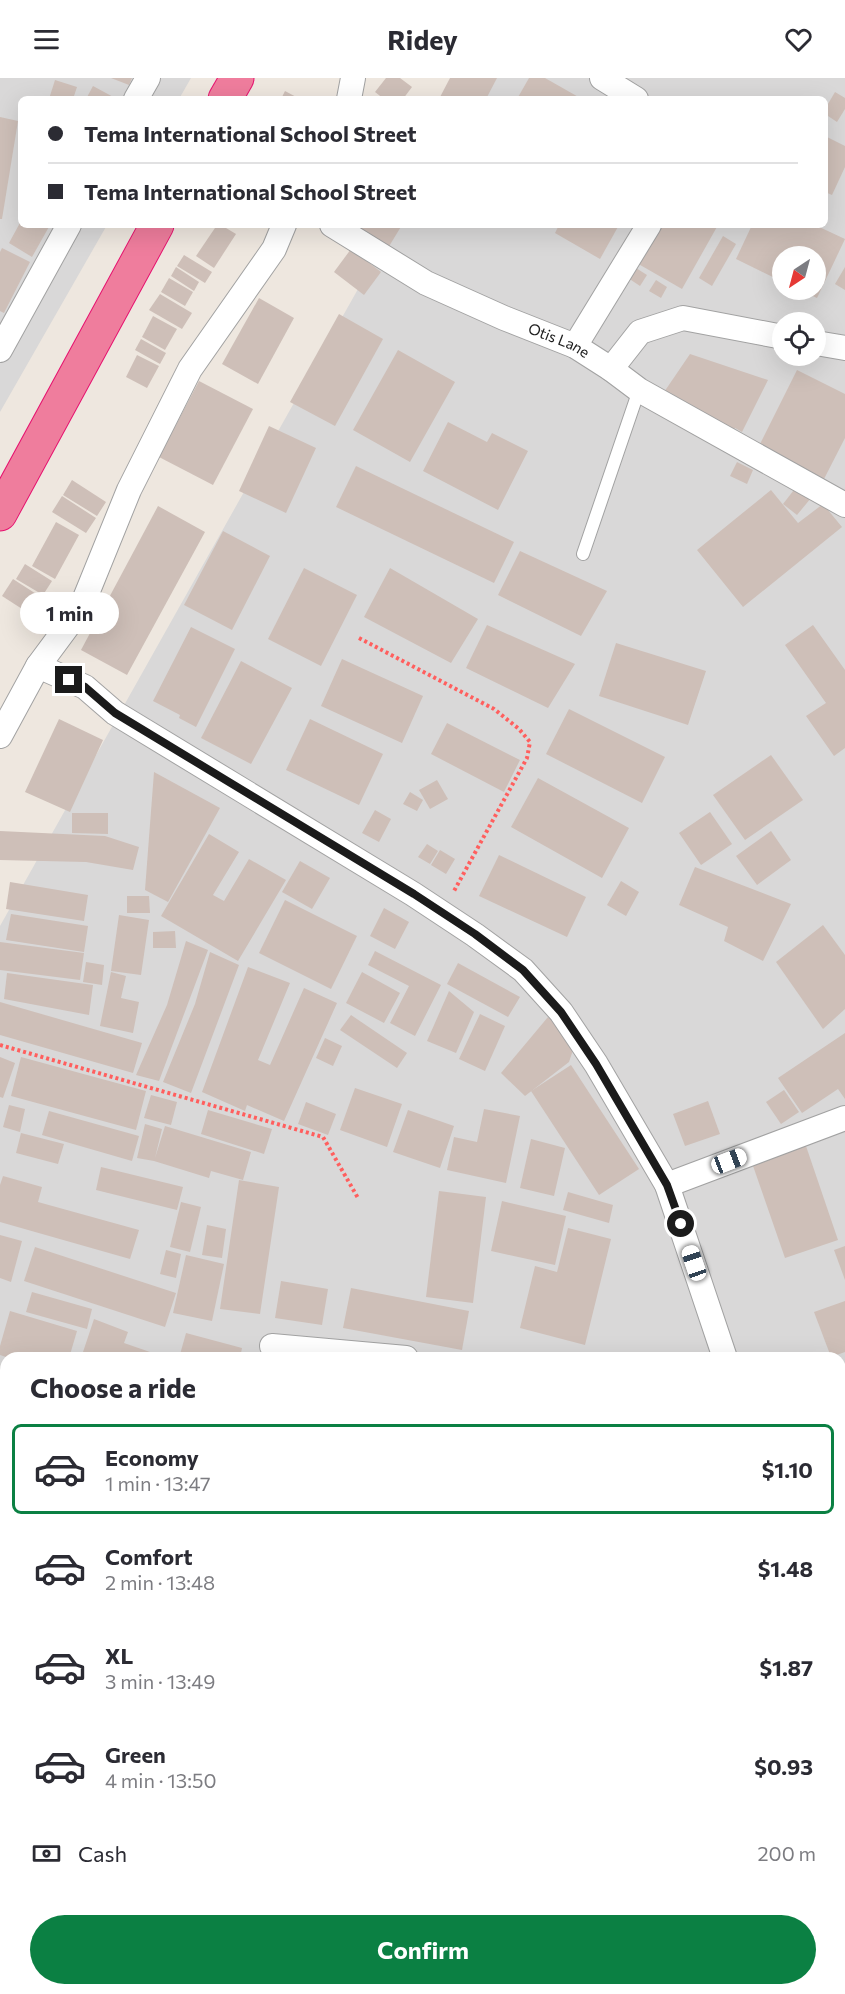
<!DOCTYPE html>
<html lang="en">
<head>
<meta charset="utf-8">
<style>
	body { margin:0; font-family:Commissioner,sans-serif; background:#f7f7f7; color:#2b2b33; height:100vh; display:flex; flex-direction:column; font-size:22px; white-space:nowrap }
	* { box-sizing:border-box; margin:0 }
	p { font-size:20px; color:#7c7c81 }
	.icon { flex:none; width:33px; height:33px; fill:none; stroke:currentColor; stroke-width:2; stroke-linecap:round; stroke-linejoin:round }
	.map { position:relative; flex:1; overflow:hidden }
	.drawer { position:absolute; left:0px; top:1274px; width:846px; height:644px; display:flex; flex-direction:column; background:#fff; border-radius:18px 18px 0 0; box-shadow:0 6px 24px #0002 }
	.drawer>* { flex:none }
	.banner { position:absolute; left:18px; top:18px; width:810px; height:132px; border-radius:9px; box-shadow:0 6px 24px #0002; display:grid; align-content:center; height:132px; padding:0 30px; background:#fff }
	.needle { width:39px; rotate:216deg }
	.buttons { position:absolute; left:772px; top:168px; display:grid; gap:12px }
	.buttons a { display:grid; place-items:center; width:54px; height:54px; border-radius:50%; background:#fff; box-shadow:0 6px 24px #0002; font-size:30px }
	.end { position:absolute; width:27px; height:27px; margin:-14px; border:8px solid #1b1b1b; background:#fff; box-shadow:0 0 0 3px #fff }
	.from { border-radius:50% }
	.bubble { position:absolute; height:42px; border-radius:21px; background:#fff; box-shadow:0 6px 24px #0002; font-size:20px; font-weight:700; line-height:42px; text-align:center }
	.car { position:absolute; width:18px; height:36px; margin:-18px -9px; border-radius:8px; box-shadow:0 0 4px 2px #0007; background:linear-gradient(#fff 24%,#345 0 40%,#fff 0 76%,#345 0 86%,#fff 0) }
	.banner b { display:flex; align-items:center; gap:21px; height:57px; font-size:22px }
	.banner b+b { border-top:2px solid #e1e1e2 }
	.banner i { width:15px; height:15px; background:#2b2b33 }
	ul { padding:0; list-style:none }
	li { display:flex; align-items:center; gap:18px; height:90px; margin:0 12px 9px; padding:0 18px; border:3px solid transparent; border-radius:9px }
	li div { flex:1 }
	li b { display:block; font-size:22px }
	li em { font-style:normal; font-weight:700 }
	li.current { border-color:#0b8043 }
	li>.icon { width:54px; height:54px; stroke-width:1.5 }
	h2 { padding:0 30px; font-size:27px; line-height:72px }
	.pay { display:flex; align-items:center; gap:15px; height:66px; padding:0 30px; font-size:22px }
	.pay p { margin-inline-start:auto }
	.button { display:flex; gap:12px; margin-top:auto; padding:12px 30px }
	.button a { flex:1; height:69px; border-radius:36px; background:#0b8043; color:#fff; font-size:24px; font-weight:700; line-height:69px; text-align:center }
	header { display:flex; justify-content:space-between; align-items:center; height:78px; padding:0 30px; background:#fff; font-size:27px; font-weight:700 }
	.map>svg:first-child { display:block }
</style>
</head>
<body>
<header><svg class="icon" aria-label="menu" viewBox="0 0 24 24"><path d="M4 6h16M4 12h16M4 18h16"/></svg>Ridey<svg class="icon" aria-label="heart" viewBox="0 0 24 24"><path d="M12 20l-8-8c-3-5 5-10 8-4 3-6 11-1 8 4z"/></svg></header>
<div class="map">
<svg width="845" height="1916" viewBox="0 0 845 1916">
	<rect width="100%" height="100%" fill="#eee7df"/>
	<g fill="#d9d8d8" fill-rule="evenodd">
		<polygon points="0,0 191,0 179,21 21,21 21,147 107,147 0,334"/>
		<path d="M476 0H845V1916H0V848L394 147H825V21H465ZM783 178H816V212H783ZM783 244H816V278H783ZM6 1280H840V1911H6Z"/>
	</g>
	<g fill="#cebfb8">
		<polygon points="111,0 132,0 129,7"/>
		<polygon points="386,0 400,0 412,9 403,21 384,21 375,14"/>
		<polygon points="450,0 497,0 486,21 439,21"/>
		<polygon points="529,0 545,0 582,21 517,21"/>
		<polygon points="55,2 77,9 73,21 49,21"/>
		<polygon points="93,8 117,21 86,21"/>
		<polygon points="285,13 300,21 281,21"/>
		<polygon points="835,14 845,20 845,31 837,44 825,36 825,31"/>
		<polygon points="0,39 18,43 2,141 0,141"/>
		<polygon points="825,58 845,68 845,89 832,117 825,114"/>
		<polygon points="21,143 21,147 50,147 32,179 9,165"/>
		<polygon points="217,147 221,147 236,156 214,190 196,178"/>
		<polygon points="351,147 402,147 388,170"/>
		<polygon points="559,147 619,147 600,181 555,155"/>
		<polygon points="656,147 718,147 682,211 635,184"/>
		<polygon points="752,147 815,147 845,161 817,220 800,212 816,212 816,178 783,178 783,204 736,181"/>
		<polygon points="723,158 736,166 712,208 699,200"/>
		<polygon points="2,170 30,184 4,235 0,233 0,174"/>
		<polygon points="351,171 381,194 364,217 334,194"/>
		<polygon points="184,177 212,194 205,205 177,188"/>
		<polygon points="176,189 199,204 194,213 171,198"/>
		<polygon points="845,189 845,212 835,206"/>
		<polygon points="636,190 647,197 640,208 628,200"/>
		<polygon points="169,200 193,214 185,228 161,214"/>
		<polygon points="656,202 667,209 661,220 649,213"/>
		<polygon points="160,216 192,235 182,251 149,232"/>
		<polygon points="259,220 294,240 258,306 222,286"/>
		<polygon points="339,236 383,261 335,348 290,324"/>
		<polygon points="153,238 177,251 165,272 142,259"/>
		<polygon points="141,261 166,275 160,286 135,272"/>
		<polygon points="398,272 455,304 410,384 353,352"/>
		<polygon points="690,276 768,302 742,354 735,350 731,359 660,320"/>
		<polygon points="137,277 159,288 147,310 126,299"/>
		<polygon points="797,292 845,316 845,360 824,401 759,368"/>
		<polygon points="199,303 253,331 213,407 159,379"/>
		<polygon points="448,344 487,364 492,355 528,373 498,432 423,393"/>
		<polygon points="269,348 316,370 286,435 239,413"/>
		<polygon points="737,384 753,392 747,406 730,398"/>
		<polygon points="356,388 514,464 494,505 336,429"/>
		<polygon points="72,402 106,424 97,438 63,417"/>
		<polygon points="797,408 811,420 797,437 783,426"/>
		<polygon points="771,412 798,445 823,426 842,449 743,529 697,472"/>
		<polygon points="62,418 96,440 86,455 52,434"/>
		<polygon points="158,428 205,454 127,597 81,572"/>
		<polygon points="56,444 79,457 55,501 32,488"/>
		<polygon points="223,453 270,478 232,552 184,527"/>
		<polygon points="520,473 607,513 581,558 498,517"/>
		<polygon points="25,486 52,503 43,517 16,501"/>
		<polygon points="304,490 357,517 321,588 268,561"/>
		<polygon points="390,490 478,541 451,585 364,539"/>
		<polygon points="13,501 44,521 33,538 2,518"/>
		<polygon points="487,547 575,586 548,630 466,590"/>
		<polygon points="813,547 845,592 845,670 834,678 806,638 826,625 785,567"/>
		<polygon points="191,549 235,571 196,649 179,640 180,637 153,623"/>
		<polygon points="616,565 706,593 688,647 599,618"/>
		<polygon points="342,581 423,618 402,665 321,628"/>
		<polygon points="241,583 292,610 251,686 201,660"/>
		<polygon points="569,631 665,679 642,725 546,676"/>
		<polygon points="59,641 103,662 70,734 25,714"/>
		<polygon points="310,641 383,676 359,727 286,692"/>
		<polygon points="447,645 520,682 504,714 431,676"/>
		<polygon points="771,677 803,722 745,762 713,717"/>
		<polygon points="154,694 220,730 168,824 145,812"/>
		<polygon points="538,700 629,750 602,800 511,749"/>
		<polygon points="437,702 448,721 430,731 419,712"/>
		<polygon points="410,714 423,722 417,733 403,726"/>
		<polygon points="375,732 391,741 379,764 362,755"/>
		<polygon points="710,734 732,766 701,787 679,755"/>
		<polygon points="72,735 108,735 108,756 72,755"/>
		<polygon points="0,753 105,758 139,769 133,792 86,784 0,782"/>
		<polygon points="771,753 791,782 757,807 736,778"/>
		<polygon points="209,756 239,774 213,817 224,823 249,781 286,802 238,883 161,838"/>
		<polygon points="427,766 438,773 430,786 418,779"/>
		<polygon points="440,772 455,781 446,796 431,787"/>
		<polygon points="499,777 586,819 567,859 479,818"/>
		<polygon points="300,783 330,800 312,831 282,814"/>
		<polygon points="695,789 791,826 763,883 724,863 728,849 679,827"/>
		<polygon points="621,803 639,814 626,838 607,827"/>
		<polygon points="10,804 88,817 84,843 6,831"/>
		<polygon points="127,818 149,818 150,835 127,835"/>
		<polygon points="285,822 357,858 331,911 259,875"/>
		<polygon points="384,830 409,844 395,871 370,858"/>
		<polygon points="11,836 88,848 84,874 6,862"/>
		<polygon points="119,837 149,842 141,897 111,893"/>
		<polygon points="823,847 845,877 845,931 823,951 776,884"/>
		<polygon points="175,853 176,870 153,870 153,854"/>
		<polygon points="186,863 208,872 159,1003 136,997 167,927"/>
		<polygon points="0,864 84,875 80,902 0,892"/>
		<polygon points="375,873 441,907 415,958 390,945 409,908 368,887"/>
		<polygon points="210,874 239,887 191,1015 163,1004 195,926"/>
		<polygon points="86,884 104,887 102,907 83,904"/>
		<polygon points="458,885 520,919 508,939 447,906"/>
		<polygon points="248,889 290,905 258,982 270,987 304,910 337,925 284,1043 247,1027 245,1033 202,1014"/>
		<polygon points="111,894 126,898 121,920 139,924 133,955 100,948"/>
		<polygon points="362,894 400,915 384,945 346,925"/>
		<polygon points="7,895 93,907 89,937 4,921"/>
		<polygon points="449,913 474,934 456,975 427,963"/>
		<polygon points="0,924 142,965 133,995 0,957"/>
		<polygon points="480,936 505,948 485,993 459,981"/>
		<polygon points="351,937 407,975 397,990 340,952"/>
		<polygon points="548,939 576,963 569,984 525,1018 501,995"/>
		<polygon points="845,955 845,1021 838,1011 802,1035 778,1000"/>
		<polygon points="325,960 342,968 333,988 316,980"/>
		<polygon points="0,979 15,985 3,1020 0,1019"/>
		<polygon points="21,979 146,1013 136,1052 11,1018"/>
		<polygon points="571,987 639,1091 599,1117 531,1013"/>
		<polygon points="355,1010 402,1026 387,1069 340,1052"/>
		<polygon points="784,1012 799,1034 781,1046 766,1024"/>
		<polygon points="151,1017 177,1024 171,1047 144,1040"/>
		<polygon points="708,1023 720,1056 685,1068 673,1036"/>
		<polygon points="306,1024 336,1036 328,1057 298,1046"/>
		<polygon points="9,1027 25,1031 20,1054 3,1049"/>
		<polygon points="484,1031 520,1038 506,1105 447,1092 454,1059 477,1064"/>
		<polygon points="208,1032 272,1051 264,1076 201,1056"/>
		<polygon points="408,1032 454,1048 440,1090 393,1074"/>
		<polygon points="49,1033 139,1058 132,1083 42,1057"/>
		<polygon points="145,1046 162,1051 155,1080 165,1048 251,1074 243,1102 211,1093 209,1100 154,1083 137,1080"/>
		<polygon points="21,1055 64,1066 58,1086 16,1075"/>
		<polygon points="531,1061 565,1070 554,1118 520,1110"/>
		<polygon points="806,1068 838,1162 785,1180 752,1085"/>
		<polygon points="101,1089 183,1109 177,1132 96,1112"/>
		<polygon points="3,1098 42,1109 38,1124 139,1152 130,1181 0,1144 0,1107"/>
		<polygon points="239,1102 279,1109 260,1236 220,1231"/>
		<polygon points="439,1113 486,1119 473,1225 426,1219"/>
		<polygon points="568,1114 613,1127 609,1145 563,1132"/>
		<polygon points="502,1123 566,1138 555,1187 491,1173"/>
		<polygon points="181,1124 201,1129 190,1174 170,1169"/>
		<polygon points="207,1147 226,1151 222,1180 202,1177"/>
		<polygon points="568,1150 611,1161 585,1267 520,1250 535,1188 557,1194"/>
		<polygon points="0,1157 22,1163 11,1204 0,1200"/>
		<polygon points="845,1168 845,1202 834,1172"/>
		<polygon points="35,1169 176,1215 165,1249 24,1203"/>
		<polygon points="166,1172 181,1176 176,1200 160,1196"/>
		<polygon points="186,1177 224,1186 212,1243 173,1235"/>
		<polygon points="281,1203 328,1211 322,1247 275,1240"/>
		<polygon points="351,1210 469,1233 462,1272 343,1250"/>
		<polygon points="32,1214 92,1231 87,1251 26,1234"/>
		<polygon points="845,1223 845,1274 831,1279 814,1234"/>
		<polygon points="10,1233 77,1253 69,1280 9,1280 0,1277 0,1268"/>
		<polygon points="94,1241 128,1254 124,1265 150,1274 148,1280 81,1280"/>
		<polygon points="186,1255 242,1270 240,1280 179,1280"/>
		<polygon points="0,1296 6,1298 6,1319 0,1317"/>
		<polygon points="0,1391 6,1394 6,1458 0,1469"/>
		<polygon points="843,1398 845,1400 845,1426 840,1423 840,1403"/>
		<polygon points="840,1479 845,1487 845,1551 840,1542"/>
		<polygon points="0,1484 6,1487 6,1553 0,1563"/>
		<polygon points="0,1677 6,1682 6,1704 0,1711"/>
		<polygon points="6,1740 6,1760 0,1755 0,1747"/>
		<polygon points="840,1760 845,1761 845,1786 840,1785"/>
		<polygon points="840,1856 845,1858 845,1884 840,1882"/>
		<polygon points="175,1911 202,1911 200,1916 189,1916"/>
		<polygon points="319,1911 380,1911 392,1916 317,1916"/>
		<polygon points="437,1911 468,1911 466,1916 443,1916 436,1914"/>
		<polygon points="472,1911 503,1911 501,1916 470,1916"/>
		<polygon points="508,1911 539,1911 538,1916 507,1916"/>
		<polygon points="542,1911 546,1911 560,1916 541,1916"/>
		<polygon points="594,1911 622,1911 620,1916 592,1916"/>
		<polygon points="641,1911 707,1911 705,1916 639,1916"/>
		<polygon points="711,1911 742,1911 747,1912 745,1916 710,1916"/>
		<polygon points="766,1911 837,1911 835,1916 765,1916"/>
	</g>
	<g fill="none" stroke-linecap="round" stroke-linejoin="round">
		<defs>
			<polyline id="lane" points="583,476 639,312"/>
			<g id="street">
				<polyline points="602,0 636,21"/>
				<polyline points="136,21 148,0"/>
				<polyline points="349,21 353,0"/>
				<polyline points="284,147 274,171 190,291 129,412 81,530 38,588 85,609 115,635 413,816 475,857 523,892 561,934 596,986 667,1107 725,1280"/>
				<path id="s1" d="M332 147 426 205 504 240 575 268 611 291 640 254 683 240 783 259"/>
				<polyline points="816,265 845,270"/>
				<polyline points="575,268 649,147"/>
				<polyline points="0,272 69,147"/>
				<polyline points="611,291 639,312 845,427"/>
				<polyline points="0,658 38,588"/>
				<polyline points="667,1107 845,1040"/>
				<polyline points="272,1268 406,1280"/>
				<polyline points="840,1303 845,1301"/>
				<polyline points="0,1341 6,1344"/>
				<polyline points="840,1384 845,1386"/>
				<polyline points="0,1650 6,1654"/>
				<polyline points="840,1660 845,1668 840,1699"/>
				<polyline points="840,1733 845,1735"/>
				<polyline points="248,1911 261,1916"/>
			</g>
			<g id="highway">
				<polyline points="225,21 237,0"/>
				<polyline points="0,436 157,147"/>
			</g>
		</defs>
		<use href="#lane" stroke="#a2a2a2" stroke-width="14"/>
		<use href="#street" stroke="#a2a2a2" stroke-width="26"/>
		<use href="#highway" stroke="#e6126f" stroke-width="35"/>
		<g stroke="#ff5f5e" stroke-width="4" stroke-dasharray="3 3" stroke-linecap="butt">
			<polyline points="359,560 494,631 519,651 530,664 527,680 454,813"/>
			<polyline points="0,967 323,1059 358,1120"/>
		</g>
		<use href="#lane" stroke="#fff" stroke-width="12"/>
		<use href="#street" stroke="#fff" stroke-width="24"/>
		<use href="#highway" stroke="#ef7d9d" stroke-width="33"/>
	</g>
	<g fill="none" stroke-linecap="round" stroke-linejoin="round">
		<polyline stroke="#1b1b1b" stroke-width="8" points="69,602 85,609 115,635 414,816 475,856 523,892 561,934 596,986 667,1107 681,1146"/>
	</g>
	<g text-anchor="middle" stroke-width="4.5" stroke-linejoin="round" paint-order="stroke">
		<g font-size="15" fill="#1b1b1b" stroke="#fff">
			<text dy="5" stroke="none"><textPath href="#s1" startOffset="255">Otis Lane</textPath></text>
		</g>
	</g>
</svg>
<div class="buttons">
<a><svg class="needle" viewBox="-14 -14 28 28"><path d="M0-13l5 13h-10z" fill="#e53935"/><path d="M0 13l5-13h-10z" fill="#7c7c81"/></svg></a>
<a><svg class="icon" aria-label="locate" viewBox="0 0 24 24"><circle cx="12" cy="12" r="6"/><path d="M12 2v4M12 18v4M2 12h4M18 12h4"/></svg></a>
</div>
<i class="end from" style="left:681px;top:1146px"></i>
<i class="end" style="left:69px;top:602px"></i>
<div class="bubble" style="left:20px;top:514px;width:99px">1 min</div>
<i class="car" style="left:729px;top:1083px;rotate:69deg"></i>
<i class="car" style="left:694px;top:1185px;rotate:341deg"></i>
<div class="banner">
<b><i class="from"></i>Tema International School Street</b>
<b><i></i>Tema International School Street</b>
</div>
<section class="drawer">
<h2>Choose a ride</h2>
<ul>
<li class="current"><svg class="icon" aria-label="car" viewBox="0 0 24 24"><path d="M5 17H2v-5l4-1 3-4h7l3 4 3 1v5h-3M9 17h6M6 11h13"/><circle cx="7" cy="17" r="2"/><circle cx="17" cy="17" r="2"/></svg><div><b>Economy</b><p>1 min · 13:47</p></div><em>$1.10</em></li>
<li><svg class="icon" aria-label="car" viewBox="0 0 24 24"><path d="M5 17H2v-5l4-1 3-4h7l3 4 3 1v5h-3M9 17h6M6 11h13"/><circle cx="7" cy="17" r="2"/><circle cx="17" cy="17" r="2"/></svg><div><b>Comfort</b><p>2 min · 13:48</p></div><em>$1.48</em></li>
<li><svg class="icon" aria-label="car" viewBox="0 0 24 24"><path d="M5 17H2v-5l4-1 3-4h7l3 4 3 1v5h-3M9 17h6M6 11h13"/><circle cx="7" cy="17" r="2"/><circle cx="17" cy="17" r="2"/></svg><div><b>XL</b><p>3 min · 13:49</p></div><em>$1.87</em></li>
<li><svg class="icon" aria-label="car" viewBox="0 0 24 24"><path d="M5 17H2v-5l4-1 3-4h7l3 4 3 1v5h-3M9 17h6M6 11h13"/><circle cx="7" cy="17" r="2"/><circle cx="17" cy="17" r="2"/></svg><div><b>Green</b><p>4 min · 13:50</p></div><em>$0.93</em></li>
</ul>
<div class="pay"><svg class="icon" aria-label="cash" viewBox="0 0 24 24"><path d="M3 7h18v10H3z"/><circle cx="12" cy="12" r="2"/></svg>Cash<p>200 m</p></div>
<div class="button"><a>Confirm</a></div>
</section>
</div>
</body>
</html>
